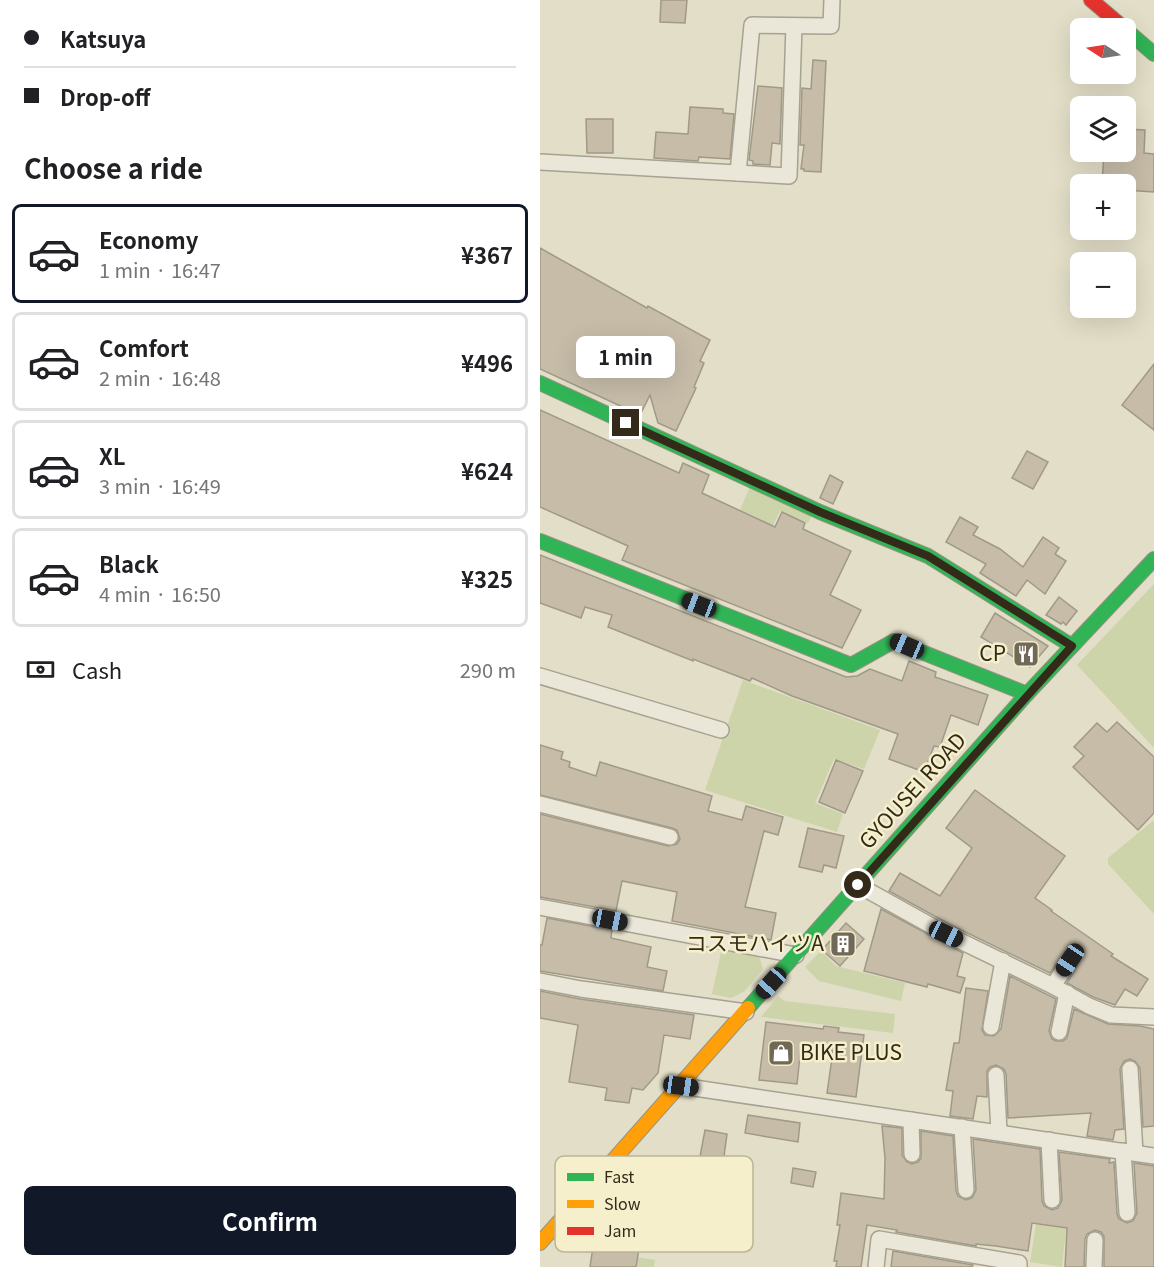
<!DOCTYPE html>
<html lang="en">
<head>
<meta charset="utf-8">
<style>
	body { margin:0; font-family:Georgia,"Noto Sans JP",serif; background:#f2f2f2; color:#202124; height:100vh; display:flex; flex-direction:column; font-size:22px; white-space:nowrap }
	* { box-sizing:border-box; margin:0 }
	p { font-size:20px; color:#757577 }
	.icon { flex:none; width:33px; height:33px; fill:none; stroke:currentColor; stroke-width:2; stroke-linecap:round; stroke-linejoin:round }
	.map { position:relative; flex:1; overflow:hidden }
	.panel { display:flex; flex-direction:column; background:#fff; width:540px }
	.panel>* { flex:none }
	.guide { display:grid; align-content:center; height:132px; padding:0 24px; background:#fff }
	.needle { width:39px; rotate:282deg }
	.fabs { position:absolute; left:530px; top:18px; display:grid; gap:12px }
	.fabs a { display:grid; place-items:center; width:66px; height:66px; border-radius:9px; background:#fff; box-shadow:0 6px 24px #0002; font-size:30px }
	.end { position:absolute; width:27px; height:27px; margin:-14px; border:8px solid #342a1a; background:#fff; box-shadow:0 0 0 3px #fff }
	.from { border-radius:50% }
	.bubble { position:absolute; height:42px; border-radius:9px; background:#fff; box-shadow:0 6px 24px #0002; font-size:20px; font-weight:700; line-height:42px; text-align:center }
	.car { position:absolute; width:18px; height:36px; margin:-18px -9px; border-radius:8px; box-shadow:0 0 4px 2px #0007; background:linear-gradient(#222 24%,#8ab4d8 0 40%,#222 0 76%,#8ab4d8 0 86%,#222 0) }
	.guide b { display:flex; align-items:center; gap:21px; height:57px; font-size:22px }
	.guide b+b { border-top:2px solid #e0e0e0 }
	.guide i { width:15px; height:15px; background:#202124 }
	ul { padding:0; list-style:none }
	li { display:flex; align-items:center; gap:18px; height:99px; margin:0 12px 9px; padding:0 12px; border:3px solid #e0e0e0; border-radius:9px }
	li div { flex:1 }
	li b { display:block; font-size:22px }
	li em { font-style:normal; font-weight:700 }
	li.on { border-color:#111827 }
	li>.icon { width:54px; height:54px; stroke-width:1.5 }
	h2 { padding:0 24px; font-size:27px; line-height:72px }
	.pay { display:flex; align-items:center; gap:15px; height:66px; padding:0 24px; font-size:22px }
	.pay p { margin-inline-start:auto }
	.primary-button { display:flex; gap:12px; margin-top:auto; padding:12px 24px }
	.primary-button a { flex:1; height:69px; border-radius:9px; background:#111827; color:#fff; font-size:24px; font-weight:700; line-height:69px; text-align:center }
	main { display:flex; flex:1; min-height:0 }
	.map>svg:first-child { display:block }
</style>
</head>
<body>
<main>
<section class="panel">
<div class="guide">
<b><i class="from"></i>Katsuya</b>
<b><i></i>Drop-off</b>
</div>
<h2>Choose a ride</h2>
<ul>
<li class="on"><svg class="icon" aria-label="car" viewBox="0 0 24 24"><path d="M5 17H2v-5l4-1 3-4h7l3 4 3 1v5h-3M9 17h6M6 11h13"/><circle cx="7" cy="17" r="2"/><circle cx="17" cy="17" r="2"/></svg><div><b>Economy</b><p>1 min · 16:47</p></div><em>¥367</em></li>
<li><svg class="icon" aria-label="car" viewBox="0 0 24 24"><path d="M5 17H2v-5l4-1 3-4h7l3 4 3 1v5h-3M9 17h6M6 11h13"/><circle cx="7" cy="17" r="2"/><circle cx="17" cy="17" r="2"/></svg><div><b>Comfort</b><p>2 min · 16:48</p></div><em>¥496</em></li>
<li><svg class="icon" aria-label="car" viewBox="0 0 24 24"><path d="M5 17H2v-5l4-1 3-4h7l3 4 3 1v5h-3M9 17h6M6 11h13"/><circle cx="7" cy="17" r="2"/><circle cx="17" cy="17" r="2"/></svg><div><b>XL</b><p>3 min · 16:49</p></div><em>¥624</em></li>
<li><svg class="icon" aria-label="car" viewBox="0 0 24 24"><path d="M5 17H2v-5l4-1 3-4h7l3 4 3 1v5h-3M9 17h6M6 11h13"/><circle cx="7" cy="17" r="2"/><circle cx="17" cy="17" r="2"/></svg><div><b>Black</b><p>4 min · 16:50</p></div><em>¥325</em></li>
</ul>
<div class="pay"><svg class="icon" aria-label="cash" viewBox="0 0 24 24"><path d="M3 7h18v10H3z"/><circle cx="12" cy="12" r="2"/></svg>Cash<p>290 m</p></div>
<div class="primary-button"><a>Confirm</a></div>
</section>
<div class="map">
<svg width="614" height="1267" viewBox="0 0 614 1267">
	<rect width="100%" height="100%" fill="#e2dec7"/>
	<g fill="#cdd4a9">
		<polygon points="212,482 274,511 268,523 240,511 216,561 207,556 222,520 200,510"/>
		<polygon points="614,584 614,748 537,665"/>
		<polygon points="203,680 340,730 324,769 294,759 275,803 303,814 297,832 165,790"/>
		<polygon points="614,820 614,914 568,864 568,858"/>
		<polygon points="182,948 219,956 223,969 205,991 191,998 172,994"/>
		<polygon points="281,951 296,966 365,983 361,1001 279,981 265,967"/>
		<polygon points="238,996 245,1001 355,1014 353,1033 221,1017"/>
		<polygon points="496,1224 526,1229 522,1267 490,1262"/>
		<polygon points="83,1255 115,1260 114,1267 82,1267"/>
	</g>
	<g fill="#c6bca8" stroke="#a19987" stroke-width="1.5">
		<polygon points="121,0 147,0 145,23 120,22"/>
		<polygon points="273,60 286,61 281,172 264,171 264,169 261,169 264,145 260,145 262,88 271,89"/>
		<polygon points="218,86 242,88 240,144 232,143 230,165 213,164 213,161 209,160"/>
		<polygon points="150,107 183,109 183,113 194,114 190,159 159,157 158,161 114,158 116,132 148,134"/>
		<polygon points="46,119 73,119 73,153 47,153"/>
		<polygon points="585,129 605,130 604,153 614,154 614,192 585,190 585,184 562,184 564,152 585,152"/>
		<polygon points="0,248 107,308 108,306 170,340 160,361 164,363 154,387 156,388 136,431 118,423 110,395 100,415 0,369"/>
		<polygon points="614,364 614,430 582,405"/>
		<polygon points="0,410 139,473 143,463 169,475 162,493 235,527 242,512 265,523 263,529 311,551 290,595 321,610 302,648 82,560 88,546 0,507"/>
		<polygon points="487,451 508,462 493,489 472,478"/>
		<polygon points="290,475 303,482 293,504 280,498"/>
		<polygon points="420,517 438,527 433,535 460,549 483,567 503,537 519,548 515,554 526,561 505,594 487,580 476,596 440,573 446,564 406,542"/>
		<polygon points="0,555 306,677 317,676 330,669 362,681 369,661 396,672 395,677 448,695 438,725 411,715 400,747 394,746 384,772 349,759 358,734 252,696 212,678 210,681 153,659 153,661 68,627 72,615 45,607 41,618 0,603"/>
		<polygon points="519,597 537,611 526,625 523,622 521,624 506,615"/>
		<polygon points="455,613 508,646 490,667 441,637"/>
		<polygon points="577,722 614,757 614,813 598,830 533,767 544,756 534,747 557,723 567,732"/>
		<polygon points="0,745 23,752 21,759 30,762 29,767 56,776 60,762 172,796 168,811 202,820 206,806 243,817 238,835 224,831 205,907 236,913 231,940 132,921 137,892 82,881 76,911 0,897 0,814 128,846 137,844 140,839 137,830 132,828 0,795"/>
		<polygon points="296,760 323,771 305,813 279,802"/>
		<polygon points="435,790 525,856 495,898 512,910 511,911 573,954 571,956 608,979 597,996 585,989 575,1005 553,997 527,983 540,961 538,955 535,952 525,952 510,973 411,925 349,891 360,873 400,896 432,848 406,828"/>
		<polygon points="268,828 304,836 296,868 284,865 282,872 259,867"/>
		<polygon points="341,909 423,953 417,976 425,978 420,993 388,984 387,987 324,971"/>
		<polygon points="7,918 72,930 71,938 111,947 107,967 127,971 123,991 0,971 0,945 2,945"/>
		<polygon points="306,923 324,939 300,966 282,950"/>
		<polygon points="470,976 516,999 509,1031 512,1039 516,1041 523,1041 527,1038 534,1009 568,1024 600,1026 614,1029 614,1126 603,1127 600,1068 595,1061 590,1059 584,1061 580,1069 584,1129 575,1130 573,1140 547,1136 551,1113 468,1118 466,1074 464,1069 456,1065 450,1067 447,1071 447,1097 437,1096 433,1119 410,1116 413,1091 406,1090 414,1043 419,1043 426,988 448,991 442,1030 445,1035 454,1036 461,1029"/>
		<polygon points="0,991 40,999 154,1015 150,1039 124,1035 118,1073 103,1090 92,1088 89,1103 65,1100 67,1088 29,1082 38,1025 0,1018"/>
		<polygon points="226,1022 283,1029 284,1026 299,1028 298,1032 324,1035 316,1097 287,1093 293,1051 261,1046 257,1084 219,1080"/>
		<polygon points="208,1115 260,1123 258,1142 205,1133"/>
		<polygon points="342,1126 362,1128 362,1155 367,1162 372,1164 378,1162 381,1158 381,1131 413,1136 416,1191 418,1196 426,1200 432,1198 436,1190 433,1139 500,1149 502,1201 504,1206 512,1210 518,1208 522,1200 519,1152 570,1159 569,1163 574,1162 577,1214 579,1219 587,1223 593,1221 597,1213 594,1163 614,1166 614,1267 564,1267 564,1236 561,1232 555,1230 547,1234 545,1239 544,1267 525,1267 527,1228 492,1223 488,1251 456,1246 436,1244 436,1246 356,1232 357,1230 327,1225 321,1267 296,1267 297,1261 294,1261 300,1225 297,1225 301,1193 344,1199 345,1158"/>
		<polygon points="165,1130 187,1134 182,1171 158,1167"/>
		<polygon points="253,1168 276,1172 273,1187 251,1183"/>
		<polygon points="54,1240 82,1245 83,1241 100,1243 96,1267 50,1267"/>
		<polygon points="353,1251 433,1265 432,1267 351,1267"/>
	</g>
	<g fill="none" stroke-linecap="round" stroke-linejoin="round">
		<defs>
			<g id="street">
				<polyline points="0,162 249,176 254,26"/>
				<polyline points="198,173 212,25 291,26 292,0"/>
				<polyline points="0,676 181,730"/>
				<polyline points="0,804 130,837"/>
				<polyline points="318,885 406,934 513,986 549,1006 571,1015 614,1017"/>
				<polyline points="0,907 256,955"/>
				<polyline points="0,981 41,989 206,1012"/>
				<polyline points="513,986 530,960"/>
				<polyline points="451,1027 463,961"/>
				<polyline points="519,1032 527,993"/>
				<polyline points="590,1069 595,1153"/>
				<polyline points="456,1075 459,1132"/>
				<polyline points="141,1086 614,1156"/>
				<polyline points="371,1120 372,1154"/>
				<polyline points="422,1127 426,1190"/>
				<polyline points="509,1140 512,1200"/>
				<polyline points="583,1151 587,1213"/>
				<polyline points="336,1267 339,1239 479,1263 479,1267"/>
				<polyline points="554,1267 555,1240"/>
			</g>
			<g id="fast">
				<polyline points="585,29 614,54"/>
				<polyline points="0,383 280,512 388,556 532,646"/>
				<polyline points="0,541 311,665 354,641 487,694"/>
				<polyline points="208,1008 487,694 614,559"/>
			</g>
			<polyline id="slow" points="0,1243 208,1008"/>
			<polyline id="jam" points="551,0 584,28"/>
		</defs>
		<use href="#street" stroke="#a6a291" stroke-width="18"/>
		<use href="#fast" stroke="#969181" stroke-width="16"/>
		<use href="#slow" stroke="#969181" stroke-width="16"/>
		<use href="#jam" stroke="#969181" stroke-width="16"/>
		<use href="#street" stroke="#eae7d9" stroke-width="15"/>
		<use href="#fast" stroke="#30b455" stroke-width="14"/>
		<use href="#slow" stroke="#ff9f0a" stroke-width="14"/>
		<use href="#jam" stroke="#e5322d" stroke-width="14"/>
	</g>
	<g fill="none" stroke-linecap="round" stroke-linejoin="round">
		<polyline stroke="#342a1a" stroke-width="8" points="86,423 280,512 388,556 532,646 318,885"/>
	</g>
	<defs>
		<symbol id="restaurant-square" viewBox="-11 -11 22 22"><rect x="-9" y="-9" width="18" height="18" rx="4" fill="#716957" stroke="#f5efcb"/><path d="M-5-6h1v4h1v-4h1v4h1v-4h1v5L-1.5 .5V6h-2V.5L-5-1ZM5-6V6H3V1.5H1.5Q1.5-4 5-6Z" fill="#fff"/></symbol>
		<symbol id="building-square" viewBox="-11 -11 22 22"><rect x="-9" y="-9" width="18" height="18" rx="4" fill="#716957" stroke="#f5efcb"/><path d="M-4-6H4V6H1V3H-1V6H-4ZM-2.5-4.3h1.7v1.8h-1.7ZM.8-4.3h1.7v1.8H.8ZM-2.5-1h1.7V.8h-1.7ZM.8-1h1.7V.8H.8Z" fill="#fff"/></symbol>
		<symbol id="shop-square" viewBox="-11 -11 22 22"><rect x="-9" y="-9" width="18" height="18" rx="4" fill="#716957" stroke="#f5efcb"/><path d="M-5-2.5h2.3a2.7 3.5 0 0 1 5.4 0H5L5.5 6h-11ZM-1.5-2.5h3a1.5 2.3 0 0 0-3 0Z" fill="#fff"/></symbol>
	</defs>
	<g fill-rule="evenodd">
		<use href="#restaurant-square" x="471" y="639" width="30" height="30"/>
		<use href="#building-square" x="288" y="929" width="30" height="30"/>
		<use href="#shop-square" x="226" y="1038" width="30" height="30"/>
	</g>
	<g text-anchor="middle" stroke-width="5" stroke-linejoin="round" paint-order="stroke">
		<g font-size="21" fill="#342a1a" stroke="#f5efcb" text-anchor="end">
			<text x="466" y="661">CP</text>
			<text x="284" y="951">コスモハイツA</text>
			<text x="260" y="1060" text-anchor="start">BIKE PLUS</text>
		</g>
		<g font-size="21" fill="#342a1a" stroke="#f5efcb">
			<text transform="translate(373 791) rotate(-48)" y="7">GYOUSEI ROAD</text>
		</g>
	</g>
	<rect x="15" y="1156" width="198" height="96" rx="9" fill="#f5efcb" stroke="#bbb496" stroke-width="1.5"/>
	<rect x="27" y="1173" width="27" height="8" fill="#30b455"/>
	<rect x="27" y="1200" width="27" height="8" fill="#ff9f0a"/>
	<rect x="27" y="1227" width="27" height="8" fill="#e5322d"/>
	<g font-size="16" fill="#342a1a">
		<text x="64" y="1183">Fast</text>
		<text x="64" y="1210">Slow</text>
		<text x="64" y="1237">Jam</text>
	</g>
</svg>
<div class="fabs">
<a><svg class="needle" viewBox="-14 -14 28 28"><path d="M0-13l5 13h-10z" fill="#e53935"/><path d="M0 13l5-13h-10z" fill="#757577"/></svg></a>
<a><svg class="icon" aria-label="layers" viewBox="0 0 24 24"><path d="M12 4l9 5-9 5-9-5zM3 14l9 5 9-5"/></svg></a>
<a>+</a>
<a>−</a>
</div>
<i class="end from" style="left:318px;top:885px"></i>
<i class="end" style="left:86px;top:423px"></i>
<div class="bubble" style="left:36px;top:336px;width:99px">1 min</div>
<i class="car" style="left:159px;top:605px;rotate:291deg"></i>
<i class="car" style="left:367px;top:646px;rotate:293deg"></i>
<i class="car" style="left:70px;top:920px;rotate:101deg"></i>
<i class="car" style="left:406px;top:934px;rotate:115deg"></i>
<i class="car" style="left:530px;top:960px;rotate:214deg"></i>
<i class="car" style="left:231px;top:983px;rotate:222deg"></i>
<i class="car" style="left:141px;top:1086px;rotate:98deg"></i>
</div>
</main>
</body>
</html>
